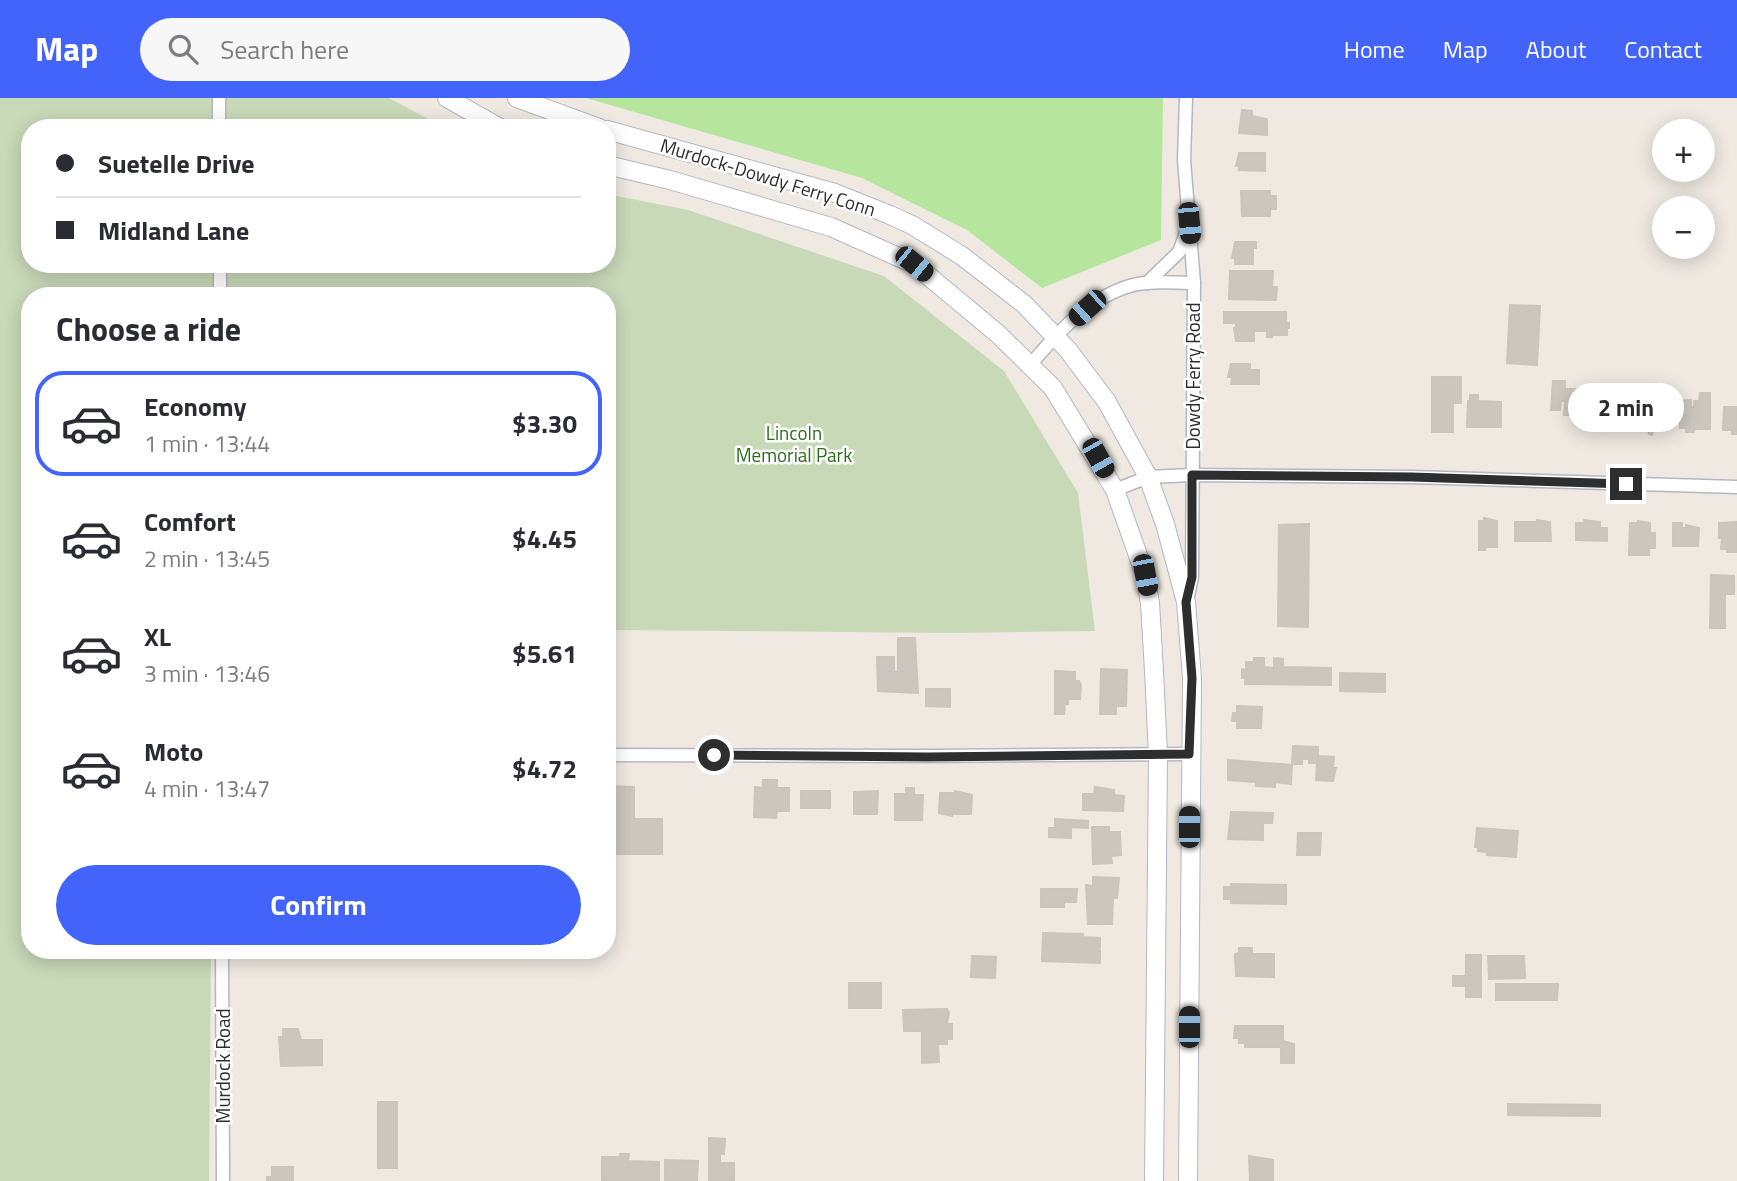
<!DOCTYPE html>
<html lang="en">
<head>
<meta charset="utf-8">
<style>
	body { margin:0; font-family:"Titillium Web",sans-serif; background:#f7f7f7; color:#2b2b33; height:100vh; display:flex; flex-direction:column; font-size:26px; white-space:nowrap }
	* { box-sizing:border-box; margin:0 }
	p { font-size:23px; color:#7c7c81 }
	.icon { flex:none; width:38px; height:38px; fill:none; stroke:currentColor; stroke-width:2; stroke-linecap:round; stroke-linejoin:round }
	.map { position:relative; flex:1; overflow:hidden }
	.details { position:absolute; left:21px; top:189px; width:595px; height:672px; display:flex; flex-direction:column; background:#fff; border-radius:28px; box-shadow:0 4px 18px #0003 }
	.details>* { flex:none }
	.hud { position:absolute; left:21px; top:21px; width:595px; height:154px; border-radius:28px; box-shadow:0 4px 18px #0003; display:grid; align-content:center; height:154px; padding:0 35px; background:#fff }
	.tools { position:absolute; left:1652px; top:21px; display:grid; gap:14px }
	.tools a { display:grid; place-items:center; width:63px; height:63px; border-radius:50%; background:#fff; box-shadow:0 4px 18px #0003; font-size:35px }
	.end { position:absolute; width:32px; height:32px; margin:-16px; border:9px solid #2e2e2e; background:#fff; box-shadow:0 0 0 4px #fff }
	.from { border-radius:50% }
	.bubble { position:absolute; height:49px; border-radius:24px; background:#fff; box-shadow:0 4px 18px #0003; font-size:23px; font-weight:700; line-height:49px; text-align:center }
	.car { position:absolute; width:21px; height:42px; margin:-21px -10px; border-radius:9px; box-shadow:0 0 5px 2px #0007; background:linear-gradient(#222 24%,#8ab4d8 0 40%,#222 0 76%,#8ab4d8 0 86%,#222 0) }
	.hud b { display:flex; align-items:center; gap:24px; height:66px; font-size:26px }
	.hud b+b { border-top:2px solid #e1e1e2 }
	.hud i { width:18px; height:18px; background:#2b2b33 }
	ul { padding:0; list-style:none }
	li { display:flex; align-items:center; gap:21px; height:105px; margin:0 14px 10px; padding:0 21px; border:4px solid transparent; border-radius:28px }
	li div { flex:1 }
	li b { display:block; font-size:26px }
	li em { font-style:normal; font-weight:700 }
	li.current { border-color:#4264fb }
	li>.icon { width:63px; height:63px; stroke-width:1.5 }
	h2 { padding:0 35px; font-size:32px; line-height:84px }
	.cta { display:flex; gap:14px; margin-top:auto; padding:14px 35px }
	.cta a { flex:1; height:80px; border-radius:42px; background:#4264fb; color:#fff; font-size:28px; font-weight:700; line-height:80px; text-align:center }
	header { display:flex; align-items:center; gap:42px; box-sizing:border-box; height:98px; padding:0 35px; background:#4264fb; color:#fff }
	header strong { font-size:33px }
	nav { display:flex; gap:38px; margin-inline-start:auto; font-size:24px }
	.search { width:490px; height:63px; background:#f7f7f7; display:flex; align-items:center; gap:18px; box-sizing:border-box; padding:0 24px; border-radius:38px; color:#7c7c81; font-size:26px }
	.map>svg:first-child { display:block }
</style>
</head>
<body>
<header>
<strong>Map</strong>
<div class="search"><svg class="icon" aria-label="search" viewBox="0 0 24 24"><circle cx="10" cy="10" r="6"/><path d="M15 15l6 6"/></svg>Search here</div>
<nav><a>Home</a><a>Map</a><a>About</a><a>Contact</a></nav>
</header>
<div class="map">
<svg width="1737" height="1083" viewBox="0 0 1737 1083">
	<rect width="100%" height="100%" fill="#efe9e1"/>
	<polygon fill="#b6e59e" points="586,0 1163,0 1161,142 1042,190 967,132 862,80"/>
	<polygon fill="#c8d9b8" points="0,0 389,0 445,30 30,30 30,166 607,166 607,96 688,112 884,178 1004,273 1078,395 1095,533 952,535 607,532 607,198 30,198 30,852 211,852 209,1083 0,1083"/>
	<g fill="#cbc7bf" stroke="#cbc5ba" stroke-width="2">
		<polygon points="1242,12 1252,13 1252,18 1267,21 1267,37 1239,35"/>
		<polygon points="1239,55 1265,55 1265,73 1239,72 1239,68 1236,68"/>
		<polygon points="1241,93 1270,93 1270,98 1276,98 1276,111 1270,111 1270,118 1242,118"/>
		<polygon points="1235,144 1256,144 1256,150 1253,150 1253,166 1235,166 1235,160 1232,160"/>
		<polygon points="1230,173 1273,173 1272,189 1277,189 1276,202 1229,201"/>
		<polygon points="1510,207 1540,208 1537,267 1507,265"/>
		<polygon points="1224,214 1286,214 1286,225 1289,225 1289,230 1287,230 1287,237 1272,237 1272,239 1267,239 1267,233 1254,233 1254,243 1236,243 1234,230 1236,230 1236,225 1224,225"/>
		<polygon points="1231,266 1250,266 1250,272 1259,272 1259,286 1231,286 1232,279 1228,279"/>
		<polygon points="1432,279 1461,279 1461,305 1453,305 1453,334 1432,334"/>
		<polygon points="1553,283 1565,283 1565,291 1585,291 1585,312 1579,312 1579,315 1575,317 1564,317 1565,303 1561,303 1560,312 1551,312"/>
		<polygon points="1700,295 1710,295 1710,331 1694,331 1694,334 1686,334 1686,330 1680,330 1680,314 1676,314 1676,303 1691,302 1691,309 1699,309 1700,307 1694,307 1694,303 1699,303"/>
		<polygon points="1470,297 1478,297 1478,303 1501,304 1501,329 1467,329 1468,303 1470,303"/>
		<polygon points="1642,300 1661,300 1660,331 1654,331 1652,337 1649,336 1648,331 1642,331"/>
		<polygon points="1724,309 1737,309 1737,336 1732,336 1732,332 1723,332"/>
		<polygon points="1484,420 1497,423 1497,449 1485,449 1485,452 1479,452 1479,423 1484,423"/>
		<polygon points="1537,422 1550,424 1551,443 1515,443 1515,424 1537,424"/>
		<polygon points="1584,422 1600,424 1600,430 1607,430 1607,443 1576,442 1576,425 1584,425"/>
		<polygon points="1638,423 1650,425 1650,435 1655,435 1655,450 1649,450 1649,457 1629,457 1630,425 1638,425"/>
		<polygon points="1737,424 1737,454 1727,454 1727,451 1721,451 1722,440 1719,440 1719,425"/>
		<polygon points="1673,425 1682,425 1682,430 1686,430 1686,427 1699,430 1698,448 1673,448"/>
		<polygon points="1309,426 1308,529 1278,528 1279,427"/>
		<polygon points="1711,477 1734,478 1734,496 1725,496 1725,530 1710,530"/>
		<polygon points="898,540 915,540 918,595 878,593 877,559 894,559 894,574 898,574"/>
		<polygon points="1254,560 1264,560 1264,569 1274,570 1274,560 1283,561 1283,569 1331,570 1331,587 1245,586 1245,580 1242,580 1242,571 1246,572 1246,564 1254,564"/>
		<polygon points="1101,571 1127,572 1126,608 1116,608 1116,616 1100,616"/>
		<polygon points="1055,573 1075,574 1075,583 1079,583 1081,587 1080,601 1068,601 1068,606 1065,606 1064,616 1055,616"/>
		<polygon points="1340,575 1385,576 1385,594 1340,593"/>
		<polygon points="926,591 950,591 950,609 926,608"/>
		<polygon points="1237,608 1262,609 1261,630 1237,630 1237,623 1232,623 1233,615 1237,615"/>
		<polygon points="1293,648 1318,649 1318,658 1334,659 1333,670 1336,670 1333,683 1316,682 1317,665 1309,665 1309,661 1302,661 1302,666 1292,666"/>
		<polygon points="1228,662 1292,667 1291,686 1275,684 1275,689 1256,688 1256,684 1228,682"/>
		<polygon points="763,682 777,682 777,690 789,690 789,713 777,713 776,720 754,719 755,689 763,690"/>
		<polygon points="607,688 634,689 634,721 662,721 662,756 607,756"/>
		<polygon points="1095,689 1114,692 1114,697 1124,698 1123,713 1083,712 1083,696 1094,696"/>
		<polygon points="906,690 914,690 914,697 923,697 922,722 895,722 895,696 906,696"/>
		<rect x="801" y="693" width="29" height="17"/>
		<polygon points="878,693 877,716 854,716 854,694"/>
		<polygon points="955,693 972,697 971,716 952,716 952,718 939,715 940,695 955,695"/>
		<polygon points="1231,714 1273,715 1272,725 1263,725 1263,742 1228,741"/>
		<polygon points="1055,721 1088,723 1088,730 1071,729 1071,740 1049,739 1049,730 1055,730"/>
		<polygon points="1092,729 1109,729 1109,734 1120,734 1121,757 1111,758 1112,765 1093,766"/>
		<polygon points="1477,730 1518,733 1516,759 1487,757 1487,754 1478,753 1478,749 1475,749"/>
		<polygon points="1298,735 1321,735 1320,757 1297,757"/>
		<polygon points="1093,779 1119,780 1117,800 1113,800 1112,826 1088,826 1086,787 1093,788"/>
		<polygon points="1231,786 1286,787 1286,806 1231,805 1231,801 1224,801 1224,789 1231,789"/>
		<polygon points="1041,791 1077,791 1076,804 1064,804 1064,809 1041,809"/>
		<polygon points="1043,835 1083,836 1083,839 1100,840 1100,849 1098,849 1100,852 1100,865 1042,863"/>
		<polygon points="1239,850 1252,850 1252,856 1274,856 1274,879 1236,878 1235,856 1239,855"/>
		<polygon points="1466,857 1481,857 1481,899 1466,899 1466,888 1453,888 1453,878 1466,878"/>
		<polygon points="972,858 996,859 995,880 971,879"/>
		<polygon points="1488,858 1524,858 1525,880 1489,881"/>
		<rect x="849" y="885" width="32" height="25"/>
		<polygon points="1496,886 1558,886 1557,902 1496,902"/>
		<polygon points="947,911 949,915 947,926 952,926 952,941 947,941 947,946 938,946 939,964 922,965 922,933 904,933 903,912"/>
		<polygon points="1235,928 1283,928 1283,943 1294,946 1294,965 1281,965 1281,949 1245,949 1245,945 1239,945 1239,940 1234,940"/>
		<polygon points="283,931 298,931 301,942 322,942 322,967 281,968 279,939 283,939"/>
		<rect x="378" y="1004" width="19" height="66"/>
		<polygon points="1508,1006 1600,1007 1600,1018 1508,1017"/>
		<polygon points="709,1040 725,1041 724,1056 720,1056 720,1065 734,1065 734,1083 709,1082"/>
		<polygon points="620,1056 629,1056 628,1063 659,1064 659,1083 602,1083 602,1059 620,1059"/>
		<polygon points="1249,1058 1273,1062 1273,1083 1250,1083"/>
		<polygon points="665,1062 698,1063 697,1082 665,1082"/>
		<polygon points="272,1069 293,1069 293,1083 267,1083 267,1079 272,1079"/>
	</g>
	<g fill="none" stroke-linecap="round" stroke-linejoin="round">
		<defs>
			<g id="street">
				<polyline points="219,0 219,30"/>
				<polyline points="1186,0 1184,62 1194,185 1192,479 1187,503"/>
				<polyline points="220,166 220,198"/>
				<polyline points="1147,185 1179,154 1187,132"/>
				<path d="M1031 266C1058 234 1091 198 1133 187 1152 182 1174 185 1194 185"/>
				<polyline points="1115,392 1148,379 1192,377 1412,379 1737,389"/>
				<polyline points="607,657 928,658 1189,656"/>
				<polyline points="222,852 223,1083"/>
			</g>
			<g id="secondary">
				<polyline points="447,0 500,30"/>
				<polyline points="517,0 599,30"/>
				<polyline points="607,32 835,95 890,117 912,127 962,158 1024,206 1068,252 1107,304 1148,379 1165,426 1186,504 1192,580 1188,1083"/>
				<polyline points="607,67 670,82 831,129 914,166 998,236 1053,290 1115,392 1145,477 1150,505 1154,573 1158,657 1154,1083"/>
			</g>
		</defs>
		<use href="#street" stroke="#b4b7c1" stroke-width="15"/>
		<use href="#secondary" stroke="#b4b7c1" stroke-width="20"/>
		<use href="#street" stroke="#fff" stroke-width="12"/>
		<use href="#secondary" stroke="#fff" stroke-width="18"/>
	</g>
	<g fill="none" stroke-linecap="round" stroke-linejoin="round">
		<polyline stroke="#2e2e2e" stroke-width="9" points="714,657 928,659 1189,656 1192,580 1186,504 1192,479 1192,377 1412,379 1626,386"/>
	</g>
	<g text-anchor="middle" stroke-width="5" stroke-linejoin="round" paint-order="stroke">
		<g font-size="19" fill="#2e2e2e" stroke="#fff">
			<text transform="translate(768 79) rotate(17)" y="7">Murdock-Dowdy Ferry Conn</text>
			<text transform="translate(1193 278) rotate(-90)" y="7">Dowdy Ferry Road</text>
			<text transform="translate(223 968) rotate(-90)" y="7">Murdock Road</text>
		</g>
		<g font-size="19" fill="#2c6e1b" stroke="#fff">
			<text x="794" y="342">Lincoln<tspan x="794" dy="22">Memorial Park</tspan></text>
		</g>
	</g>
</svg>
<div class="tools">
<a>+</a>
<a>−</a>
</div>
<i class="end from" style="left:714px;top:657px"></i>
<i class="end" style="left:1626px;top:386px"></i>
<div class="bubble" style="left:1568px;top:285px;width:116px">2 min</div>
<i class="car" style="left:1189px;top:125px;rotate:175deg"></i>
<i class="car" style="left:914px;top:166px;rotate:129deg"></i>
<i class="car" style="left:1087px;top:210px;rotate:228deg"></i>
<i class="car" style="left:1098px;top:360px;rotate:151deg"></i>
<i class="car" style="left:1145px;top:477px;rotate:169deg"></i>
<i class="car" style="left:1189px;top:729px;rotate:0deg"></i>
<i class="car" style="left:1189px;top:929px;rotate:0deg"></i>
<div class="hud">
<b><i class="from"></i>Suetelle Drive</b>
<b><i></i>Midland Lane</b>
</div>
<section class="details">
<h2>Choose a ride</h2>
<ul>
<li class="current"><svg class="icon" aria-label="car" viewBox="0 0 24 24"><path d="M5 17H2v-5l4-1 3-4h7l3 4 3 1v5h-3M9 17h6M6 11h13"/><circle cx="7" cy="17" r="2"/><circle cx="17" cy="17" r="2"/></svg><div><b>Economy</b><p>1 min · 13:44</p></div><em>$3.30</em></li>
<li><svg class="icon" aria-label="car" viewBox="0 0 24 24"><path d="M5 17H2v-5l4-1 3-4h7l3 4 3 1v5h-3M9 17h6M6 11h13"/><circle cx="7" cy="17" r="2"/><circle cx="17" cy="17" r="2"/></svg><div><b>Comfort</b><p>2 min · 13:45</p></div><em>$4.45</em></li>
<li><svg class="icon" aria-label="car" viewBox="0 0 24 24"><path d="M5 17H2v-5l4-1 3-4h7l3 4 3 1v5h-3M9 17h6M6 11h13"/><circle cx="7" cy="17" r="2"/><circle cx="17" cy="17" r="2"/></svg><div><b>XL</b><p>3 min · 13:46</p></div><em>$5.61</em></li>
<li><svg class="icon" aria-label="car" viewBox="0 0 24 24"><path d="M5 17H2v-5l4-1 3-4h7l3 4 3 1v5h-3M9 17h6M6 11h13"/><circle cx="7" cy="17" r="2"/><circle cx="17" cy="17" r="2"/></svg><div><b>Moto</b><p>4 min · 13:47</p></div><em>$4.72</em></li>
</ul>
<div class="cta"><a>Confirm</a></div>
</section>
</div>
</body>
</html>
